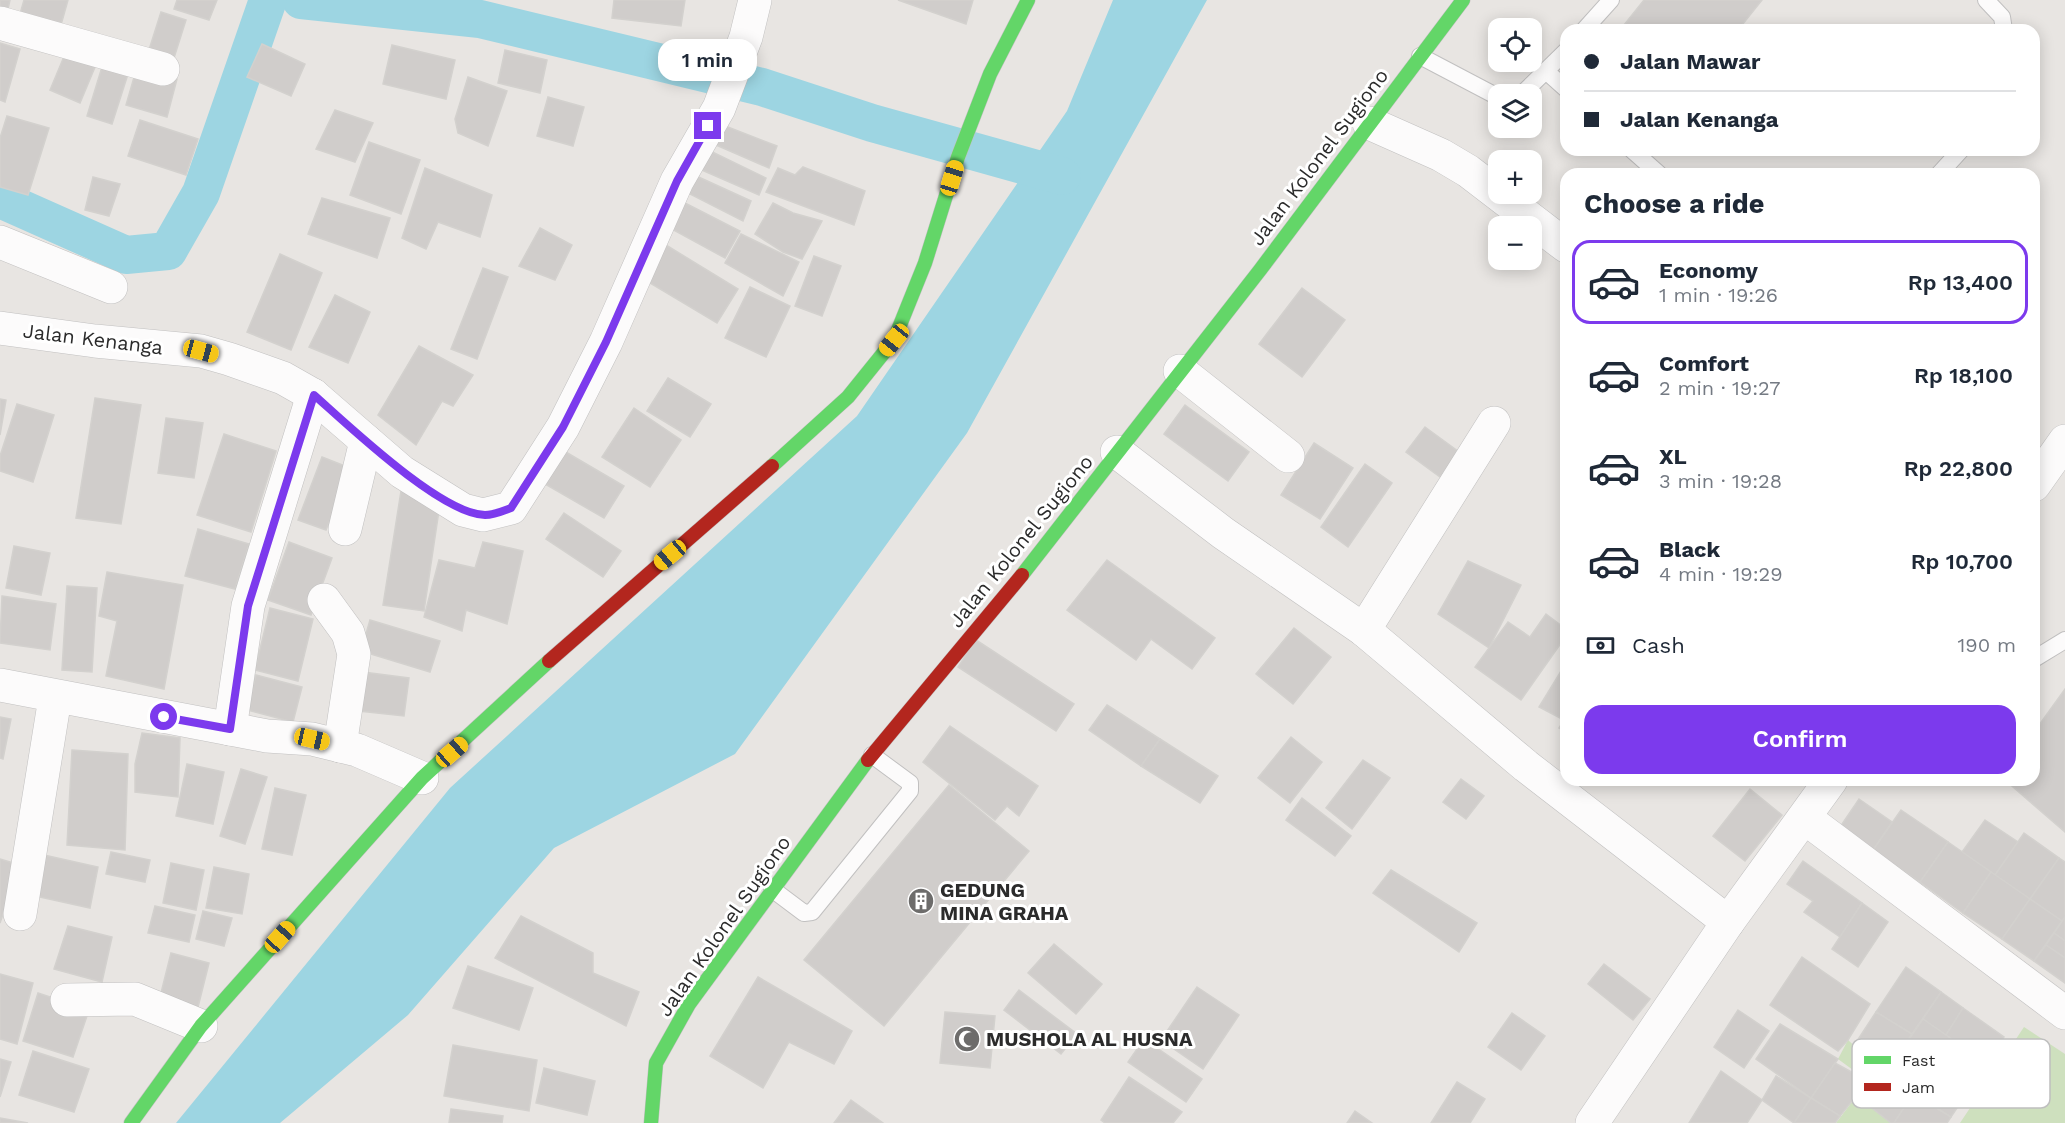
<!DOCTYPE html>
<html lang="en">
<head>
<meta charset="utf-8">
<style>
	body { margin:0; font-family:"Work Sans",sans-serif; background:#f6f6f7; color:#1f2937; height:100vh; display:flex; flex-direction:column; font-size:22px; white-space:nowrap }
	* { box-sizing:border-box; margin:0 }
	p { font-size:20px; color:#747a83 }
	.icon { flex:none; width:33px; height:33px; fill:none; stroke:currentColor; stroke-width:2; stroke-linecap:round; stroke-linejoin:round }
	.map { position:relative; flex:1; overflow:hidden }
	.details { position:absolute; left:1560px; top:168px; width:480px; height:618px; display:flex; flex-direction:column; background:#fff; border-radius:18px; box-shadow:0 3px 15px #0003 }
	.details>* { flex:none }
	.banner { position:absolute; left:1560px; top:24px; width:480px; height:132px; border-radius:18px; box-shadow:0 3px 15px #0003; display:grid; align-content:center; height:132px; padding:0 24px; background:#fff }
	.controls { position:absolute; left:1488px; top:18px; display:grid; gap:12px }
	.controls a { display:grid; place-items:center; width:54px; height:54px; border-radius:12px; background:#fff; box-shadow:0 3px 15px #0003; font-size:30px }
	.end { position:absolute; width:27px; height:27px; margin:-14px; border:8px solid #7c3aed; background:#fff; box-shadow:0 0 0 3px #fff }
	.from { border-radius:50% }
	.bubble { position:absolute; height:42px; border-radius:18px; background:#fff; box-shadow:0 3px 15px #0003; font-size:20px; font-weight:600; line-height:42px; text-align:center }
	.car { position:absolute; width:18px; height:36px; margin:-18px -9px; border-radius:8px; box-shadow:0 0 4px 2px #0007; background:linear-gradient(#f5c518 24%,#345 0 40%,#f5c518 0 76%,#345 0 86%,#f5c518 0) }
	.banner b { display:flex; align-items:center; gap:21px; height:57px; font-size:22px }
	.banner b+b { border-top:2px solid #e0e1e3 }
	.banner i { width:15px; height:15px; background:#1f2937 }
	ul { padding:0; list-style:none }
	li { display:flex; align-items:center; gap:18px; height:84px; margin:0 12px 9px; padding:0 12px; border:3px solid transparent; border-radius:18px }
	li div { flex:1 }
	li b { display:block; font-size:22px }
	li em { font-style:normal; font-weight:600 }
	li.selected { border-color:#7c3aed }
	li>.icon { width:54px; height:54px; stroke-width:1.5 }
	h2 { padding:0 24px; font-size:27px; line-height:72px }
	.pay { display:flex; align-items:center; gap:15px; height:66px; padding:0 24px; font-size:22px }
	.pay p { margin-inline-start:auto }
	.button { display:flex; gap:12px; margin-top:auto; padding:12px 24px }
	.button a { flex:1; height:69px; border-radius:18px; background:#7c3aed; color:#fff; font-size:24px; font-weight:600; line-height:69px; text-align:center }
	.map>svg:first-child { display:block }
</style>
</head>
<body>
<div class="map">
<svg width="2065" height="1123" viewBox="0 0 2065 1123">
	<rect width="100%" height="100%" fill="#e8e5e2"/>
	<g fill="#cee0be">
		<polygon points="2024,1027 2065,1054 2065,1123 1960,1123"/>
		<polygon points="1848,1040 1890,1079 1872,1107 1899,1123 1836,1123 1868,1081 1838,1059"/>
	</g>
	<polygon fill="#9dd5e2" points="1113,0 1207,0 967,433 735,754 554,848 408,1015 280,1123 176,1123 450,788 857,416 1067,111"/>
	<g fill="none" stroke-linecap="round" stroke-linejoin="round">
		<g stroke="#9dd5e2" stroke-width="38">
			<polyline points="301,0 480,19 762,87 872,123 1062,176"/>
			<polyline points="0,199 126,255 168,251 201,193 268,0"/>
		</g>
	</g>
	<g fill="#d0cdcb" stroke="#d3d1ce" stroke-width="1.5">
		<polygon points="0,0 10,0 8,9 0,7"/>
		<polygon points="24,0 68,0 59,32 18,21"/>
		<polygon points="177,0 217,0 209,20 174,9"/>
		<polygon points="614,0 685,0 681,26 612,18"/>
		<polygon points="898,0 973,0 966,24"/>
		<polygon points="1644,0 1762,0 1738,30 1620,30"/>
		<polygon points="161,12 186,20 173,61 148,53"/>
		<polygon points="0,43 20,49 5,102 0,100"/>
		<polygon points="262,44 305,64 291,96 247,77"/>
		<polygon points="392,45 455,60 446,99 383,84"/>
		<polygon points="68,47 98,60 80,103 50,90"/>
		<polygon points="505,50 547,60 540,93 498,83"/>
		<polygon points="102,67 128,74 112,124 87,116"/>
		<polygon points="137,67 177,79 167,117 126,105"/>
		<polygon points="468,77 507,91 488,146 458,133 455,119"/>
		<polygon points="548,97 584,107 573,146 537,136"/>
		<polygon points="335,110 373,123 355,162 316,149"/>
		<polygon points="7,116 49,128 28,195 0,187 0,138"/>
		<polygon points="140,120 198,139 186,175 128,156"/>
		<polygon points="715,122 777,146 769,168 707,141"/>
		<polygon points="369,142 420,160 401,214 350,195"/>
		<polygon points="702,147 766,178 759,195 695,167"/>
		<polygon points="803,167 865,191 854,225 766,192 778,168 795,175"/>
		<polygon points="425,168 492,195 480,237 438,222 426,249 402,238"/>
		<polygon points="692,174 751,201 743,221 684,191"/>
		<polygon points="93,177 120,184 109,216 85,210"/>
		<polygon points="322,198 390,218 377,258 308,234"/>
		<polygon points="681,201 740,231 725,258 668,227"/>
		<polygon points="773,203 793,213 822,221 802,259 783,252 755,234"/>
		<polygon points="540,228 572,245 555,280 519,266"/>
		<polygon points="741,234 799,262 783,296 725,263"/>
		<polygon points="661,242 738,289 717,323 640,277"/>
		<polygon points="280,254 322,273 291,350 247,332"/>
		<polygon points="814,256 841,266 822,316 795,306"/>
		<polygon points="483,268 508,277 477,359 451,349"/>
		<polygon points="750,287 790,306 766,357 725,338"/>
		<polygon points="1302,288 1345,320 1302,377 1259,344"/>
		<polygon points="335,295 370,312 348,363 309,347"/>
		<polygon points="419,346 473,375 453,406 442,401 416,445 378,415"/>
		<polygon points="668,378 711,404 690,437 647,411"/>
		<polygon points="95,398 141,405 121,524 76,518"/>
		<polygon points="0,399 6,400 0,435"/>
		<polygon points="17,404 54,415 33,482 0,471 0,456"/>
		<polygon points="1185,405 1249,452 1228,481 1164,434"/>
		<polygon points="634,408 681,440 650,487 602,457"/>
		<polygon points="166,418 203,423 194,478 158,473"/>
		<polygon points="1425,427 1459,452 1440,477 1406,452"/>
		<polygon points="224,434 276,451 251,532 197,515"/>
		<polygon points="1314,443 1353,468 1320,519 1281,495"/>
		<polygon points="564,451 624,486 604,518 545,484"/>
		<polygon points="322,457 350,468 326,530 298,520"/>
		<polygon points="1365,464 1392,483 1348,547 1321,527"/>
		<polygon points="401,491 441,497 424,611 383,605"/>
		<polygon points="564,513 621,551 603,577 546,539"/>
		<polygon points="198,529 249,544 235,589 185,576"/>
		<polygon points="289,542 332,558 311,615 268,600"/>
		<polygon points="483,542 523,551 507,624 466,610 462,631 424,617 439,560 475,568"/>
		<polygon points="14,546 50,553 41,595 6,588"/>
		<polygon points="1107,560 1215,638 1192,669 1151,639 1136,660 1067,610"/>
		<polygon points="1468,561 1521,585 1489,648 1438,614"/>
		<polygon points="107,572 183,585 164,689 106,676 117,621 99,616"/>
		<polygon points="67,586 97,588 92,672 62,670"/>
		<polygon points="2,596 56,604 50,650 0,643"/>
		<polygon points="270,608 313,619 298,681 255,670"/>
		<polygon points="1546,614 1566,629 1566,636 1521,700 1475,667 1508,622 1530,637"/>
		<polygon points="370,620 440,641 430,672 361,651"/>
		<polygon points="1294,628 1331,657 1293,704 1256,674"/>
		<polygon points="976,640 1074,704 1056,731 958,667"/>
		<polygon points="1566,663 1566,732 1559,728 1564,720 1539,707"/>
		<polygon points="363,672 409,678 404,716 359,711"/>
		<polygon points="256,675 302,687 293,722 247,710"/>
		<polygon points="2065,689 2065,832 2005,780 2034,780 2034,732"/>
		<polygon points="1107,705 1160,739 1141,766 1089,730"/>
		<polygon points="0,717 11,719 3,759 0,758"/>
		<polygon points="950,726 1038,786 1019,816 1007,806 995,820 923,762"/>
		<polygon points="142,733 180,738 178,797 135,792 135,764"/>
		<polygon points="1291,737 1322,762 1290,803 1258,778"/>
		<polygon points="1160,739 1218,776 1200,803 1141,766"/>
		<polygon points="72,750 128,754 125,850 67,845"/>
		<polygon points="1363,760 1390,778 1352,829 1326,808"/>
		<polygon points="187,764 224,772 213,824 176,816"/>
		<polygon points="241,769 267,777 245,844 220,836"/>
		<polygon points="1461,779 1484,796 1466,819 1443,802"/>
		<polygon points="949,785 1029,851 884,1026 804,960"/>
		<polygon points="275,788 306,795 292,855 262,849"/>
		<polygon points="1750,789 1782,815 1745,861 1713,836"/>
		<polygon points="1302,798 1351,836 1335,856 1286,820"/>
		<polygon points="1859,799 1892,822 1873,850 1840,827"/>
		<polygon points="1901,810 1948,842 1920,882 1873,850"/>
		<polygon points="1985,820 2018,842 1995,875 1962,852"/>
		<polygon points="2024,833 2059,858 2030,899 1995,875"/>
		<polygon points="1948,842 1991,872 1963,913 1920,882"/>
		<polygon points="111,852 150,860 145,882 106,874"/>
		<polygon points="44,855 98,867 90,908 35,896"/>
		<polygon points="2059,858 2065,862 2065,917 2062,921 2030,899"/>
		<polygon points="0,859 20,865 0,923"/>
		<polygon points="1803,861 1862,903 1840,937 1804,912 1813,901 1787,884"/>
		<polygon points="171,863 204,870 196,910 163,903"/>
		<polygon points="214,867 249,874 242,914 206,908"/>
		<polygon points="1391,870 1477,923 1459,952 1373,893"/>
		<polygon points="1991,872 2030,899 2002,939 1963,913"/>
		<polygon points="2030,899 2062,921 2034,961 2002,939"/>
		<polygon points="1862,903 1888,922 1858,967 1832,949"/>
		<polygon points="155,906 195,915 189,942 148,933"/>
		<polygon points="203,911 232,918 224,946 196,939"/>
		<polygon points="521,916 593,953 593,973 639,992 626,1026 495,958"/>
		<polygon points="2065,917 2065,941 2054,933"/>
		<polygon points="68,926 112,937 102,982 54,969"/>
		<polygon points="2054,933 2065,941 2065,958 2046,945"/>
		<polygon points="1054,944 1102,984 1076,1014 1028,973"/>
		<polygon points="2046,945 2065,958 2065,983 2034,961"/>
		<polygon points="171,953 209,963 196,1015 158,1005"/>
		<polygon points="1802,957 1870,1004 1848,1040 1838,1051 1770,1005"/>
		<polygon points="1604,964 1650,999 1633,1020 1588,984"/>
		<polygon points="468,966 533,988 519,1030 453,1008"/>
		<polygon points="1906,967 1941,992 1912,1034 1876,1012"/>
		<polygon points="0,974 33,983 17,1044 0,1039"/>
		<polygon points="758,977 852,1031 834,1064 789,1042 763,1088 710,1056"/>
		<polygon points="1197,987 1239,1015 1203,1069 1161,1040"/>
		<polygon points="1019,990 1077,1034 1061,1054 1004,1010"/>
		<polygon points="1941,992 1963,1008 1946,1035 1923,1019"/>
		<polygon points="38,993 89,1010 73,1057 23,1041"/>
		<polygon points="1963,1008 2004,1037 1987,1063 1946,1035"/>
		<polygon points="1738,1010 1769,1031 1744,1068 1714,1047"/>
		<polygon points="945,1012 995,1016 990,1068 940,1063"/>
		<polygon points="1876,1012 1912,1034 1886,1071 1853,1047"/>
		<polygon points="1512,1013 1545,1036 1521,1070 1488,1047"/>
		<polygon points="1923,1019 1956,1042 1932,1079 1898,1055"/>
		<polygon points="1780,1024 1838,1059 1811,1098 1756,1059"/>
		<polygon points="1144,1039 1202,1079 1186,1102 1128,1062"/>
		<polygon points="1956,1042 1987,1063 1951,1117 1921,1097"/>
		<polygon points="453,1045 537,1060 529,1111 444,1096"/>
		<polygon points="33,1051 89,1069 74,1112 19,1095"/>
		<polygon points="0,1059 11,1062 0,1097"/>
		<polygon points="1835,1063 1868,1081 1840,1116 1811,1098"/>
		<polygon points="544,1068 595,1081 587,1115 536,1103"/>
		<polygon points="1721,1071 1762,1100 1747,1123 1689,1123"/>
		<polygon points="1776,1076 1811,1098 1794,1123 1762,1100"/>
		<polygon points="1129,1077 1182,1112 1173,1123 1105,1123 1101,1120"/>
		<polygon points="1890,1079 1913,1094 1894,1123 1891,1123 1872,1108"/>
		<polygon points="1457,1082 1485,1099 1470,1123 1431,1123"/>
		<polygon points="1913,1094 1951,1117 1947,1123 1894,1123"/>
		<polygon points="1811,1098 1840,1116 1835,1123 1794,1123"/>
		<polygon points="851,1100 883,1123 834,1123"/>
		<polygon points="451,1109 503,1116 502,1123 449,1123"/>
		<polygon points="1355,1111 1372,1123 1347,1123"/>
		<polygon points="0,1118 28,1123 0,1123"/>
	</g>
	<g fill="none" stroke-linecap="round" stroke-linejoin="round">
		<defs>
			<g id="lane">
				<polyline points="1986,0 2002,17 2004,30"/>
				<polyline points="1584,30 1611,0"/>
				<polyline points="1420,56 1498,97"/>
				<polyline points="1547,72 1566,89"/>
				<polyline points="1522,94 1566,51"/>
				<polyline points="1632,150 1659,174"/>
				<polyline points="1939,174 1961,150"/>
				<polyline points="2034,659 2065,640"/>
				<polyline points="772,889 804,913 812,912 910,791 910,783 872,755"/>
			</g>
			<g id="street">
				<polyline points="0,23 163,69"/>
				<polyline points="1369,123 1441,155 1468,171 1566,246"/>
				<polyline points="0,242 111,287"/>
				<polyline points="0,328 95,341 201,351 229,359 283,378 313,395 402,472 463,510 483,515 511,508 563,427 606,342 677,181 719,108 746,37 755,0"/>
				<polyline points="1180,371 1288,456"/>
				<polyline points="1117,452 1223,533 1364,630 1526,766 1728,922"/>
				<polyline points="2034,485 2065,441"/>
				<polyline points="345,529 366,441"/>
				<polyline points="324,600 348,633 354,654 340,746"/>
				<polyline points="1364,630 1494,423"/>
				<polyline points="0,685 267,736 312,739 357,750 422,778"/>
				<polyline points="230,729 248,606 313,395"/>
				<polyline points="1805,818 2065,1013"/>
				<polyline points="20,914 55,698"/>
				<polyline points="67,1000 135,999 201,1026"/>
				<polyline points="1592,1123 1728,922 1831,780"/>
			</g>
			<g id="fast">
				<polyline points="772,466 848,397 894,340 925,263 958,157 990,74 1028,0"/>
				<polyline points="1022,575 1260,270 1463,0"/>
				<polyline points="131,1123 201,1026 422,778 549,661"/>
				<polyline points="651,1123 656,1063 689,1004 868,760"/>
			</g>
			<g id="jam">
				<polyline points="549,661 772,466"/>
				<polyline points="868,760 1022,575"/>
			</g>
		</defs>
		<use href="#lane" stroke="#c1c0c0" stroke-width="18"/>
		<use href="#street" stroke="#c1c0c0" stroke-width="34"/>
		<use href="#fast" stroke="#c1c0c0" stroke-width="15"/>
		<use href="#jam" stroke="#c1c0c0" stroke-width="15"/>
		<use href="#lane" stroke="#fcfbfb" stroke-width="16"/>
		<use href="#street" stroke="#fcfbfb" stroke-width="33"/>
		<use href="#fast" stroke="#63d668" stroke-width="14"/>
		<use href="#jam" stroke="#b3261e" stroke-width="14"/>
	</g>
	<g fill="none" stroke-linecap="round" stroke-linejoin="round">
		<path stroke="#7c3aed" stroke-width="8" d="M164 717 230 729 248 606 314 395C348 425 441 514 485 515 494 515 503 511 511 508L563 427 606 342 677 181 708 126"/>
	</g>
	<defs>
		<symbol id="building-disc" viewBox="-11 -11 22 22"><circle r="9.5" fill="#6d6c6b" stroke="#fff"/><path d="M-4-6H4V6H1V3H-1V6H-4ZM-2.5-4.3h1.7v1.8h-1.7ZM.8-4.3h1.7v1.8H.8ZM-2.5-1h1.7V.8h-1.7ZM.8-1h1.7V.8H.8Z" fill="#fff"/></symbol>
		<symbol id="mosque-disc" viewBox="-11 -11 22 22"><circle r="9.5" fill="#6d6c6b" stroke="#fff"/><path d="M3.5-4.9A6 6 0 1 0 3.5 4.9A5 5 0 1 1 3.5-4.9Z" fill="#fff"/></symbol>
	</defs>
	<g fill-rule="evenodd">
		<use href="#building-disc" x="906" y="886" width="30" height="30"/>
		<use href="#mosque-disc" x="952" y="1024" width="30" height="30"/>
	</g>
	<g text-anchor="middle" stroke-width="6" stroke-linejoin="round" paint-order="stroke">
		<g font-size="20" fill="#2b2b2b" stroke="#fff">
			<text transform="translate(1319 157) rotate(-53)" y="7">Jalan Kolonel Sugiono</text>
			<text transform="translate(93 339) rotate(7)" y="7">Jalan Kenanga</text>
			<text transform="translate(1021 541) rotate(-51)" y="7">Jalan Kolonel Sugiono</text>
			<text transform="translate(724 926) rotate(-55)" y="7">Jalan Kolonel Sugiono</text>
		</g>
		<g font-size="20" font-weight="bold" fill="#2b2b2b" stroke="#fff" text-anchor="start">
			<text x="940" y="897">GEDUNG<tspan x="940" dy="23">MINA GRAHA</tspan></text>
			<text x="986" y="1046">MUSHOLA AL HUSNA</text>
		</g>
	</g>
	<rect x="1852" y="1039" width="198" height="69" rx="9" fill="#fff" stroke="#bfbfbf" stroke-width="1.5"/>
	<rect x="1864" y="1056" width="27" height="8" fill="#63d668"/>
	<rect x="1864" y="1083" width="27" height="8" fill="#b3261e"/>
	<g font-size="16" fill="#2b2b2b">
		<text x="1902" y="1066">Fast</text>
		<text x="1902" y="1093">Jam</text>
	</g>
</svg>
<div class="controls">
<a><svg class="icon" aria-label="locate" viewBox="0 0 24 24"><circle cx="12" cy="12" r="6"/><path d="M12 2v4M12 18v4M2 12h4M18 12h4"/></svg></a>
<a><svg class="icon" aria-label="layers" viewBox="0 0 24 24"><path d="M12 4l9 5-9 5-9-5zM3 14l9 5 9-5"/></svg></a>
<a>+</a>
<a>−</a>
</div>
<i class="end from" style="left:164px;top:717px"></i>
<i class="end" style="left:708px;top:126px"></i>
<div class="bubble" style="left:658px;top:39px;width:99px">1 min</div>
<i class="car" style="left:952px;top:178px;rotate:17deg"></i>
<i class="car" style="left:894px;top:340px;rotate:219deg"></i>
<i class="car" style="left:201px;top:351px;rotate:105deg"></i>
<i class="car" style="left:670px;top:555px;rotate:230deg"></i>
<i class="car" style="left:312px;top:739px;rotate:103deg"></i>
<i class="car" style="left:452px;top:752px;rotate:49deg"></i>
<i class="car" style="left:280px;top:937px;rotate:42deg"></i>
<div class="banner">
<b><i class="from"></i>Jalan Mawar</b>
<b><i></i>Jalan Kenanga</b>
</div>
<section class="details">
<h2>Choose a ride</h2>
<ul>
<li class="selected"><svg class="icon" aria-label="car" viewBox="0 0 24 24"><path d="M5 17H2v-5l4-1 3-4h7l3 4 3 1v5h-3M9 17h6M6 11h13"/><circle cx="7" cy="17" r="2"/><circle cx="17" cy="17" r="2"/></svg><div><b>Economy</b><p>1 min · 19:26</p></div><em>Rp 13,400</em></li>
<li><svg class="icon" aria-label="car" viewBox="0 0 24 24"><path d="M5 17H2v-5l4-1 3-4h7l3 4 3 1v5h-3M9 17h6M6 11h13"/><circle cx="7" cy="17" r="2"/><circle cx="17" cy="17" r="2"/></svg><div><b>Comfort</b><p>2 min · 19:27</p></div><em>Rp 18,100</em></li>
<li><svg class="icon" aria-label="car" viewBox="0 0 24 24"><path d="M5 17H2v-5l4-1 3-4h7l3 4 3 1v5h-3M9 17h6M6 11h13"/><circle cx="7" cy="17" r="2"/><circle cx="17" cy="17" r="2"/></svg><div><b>XL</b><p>3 min · 19:28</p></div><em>Rp 22,800</em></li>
<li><svg class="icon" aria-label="car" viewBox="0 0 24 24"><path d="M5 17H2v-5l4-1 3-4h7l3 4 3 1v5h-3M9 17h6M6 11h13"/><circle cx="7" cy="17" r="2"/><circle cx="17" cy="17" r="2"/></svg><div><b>Black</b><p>4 min · 19:29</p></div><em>Rp 10,700</em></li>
</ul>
<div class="pay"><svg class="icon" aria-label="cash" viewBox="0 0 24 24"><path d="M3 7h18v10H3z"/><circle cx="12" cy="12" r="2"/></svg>Cash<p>190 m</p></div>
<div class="button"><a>Confirm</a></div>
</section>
</div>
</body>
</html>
